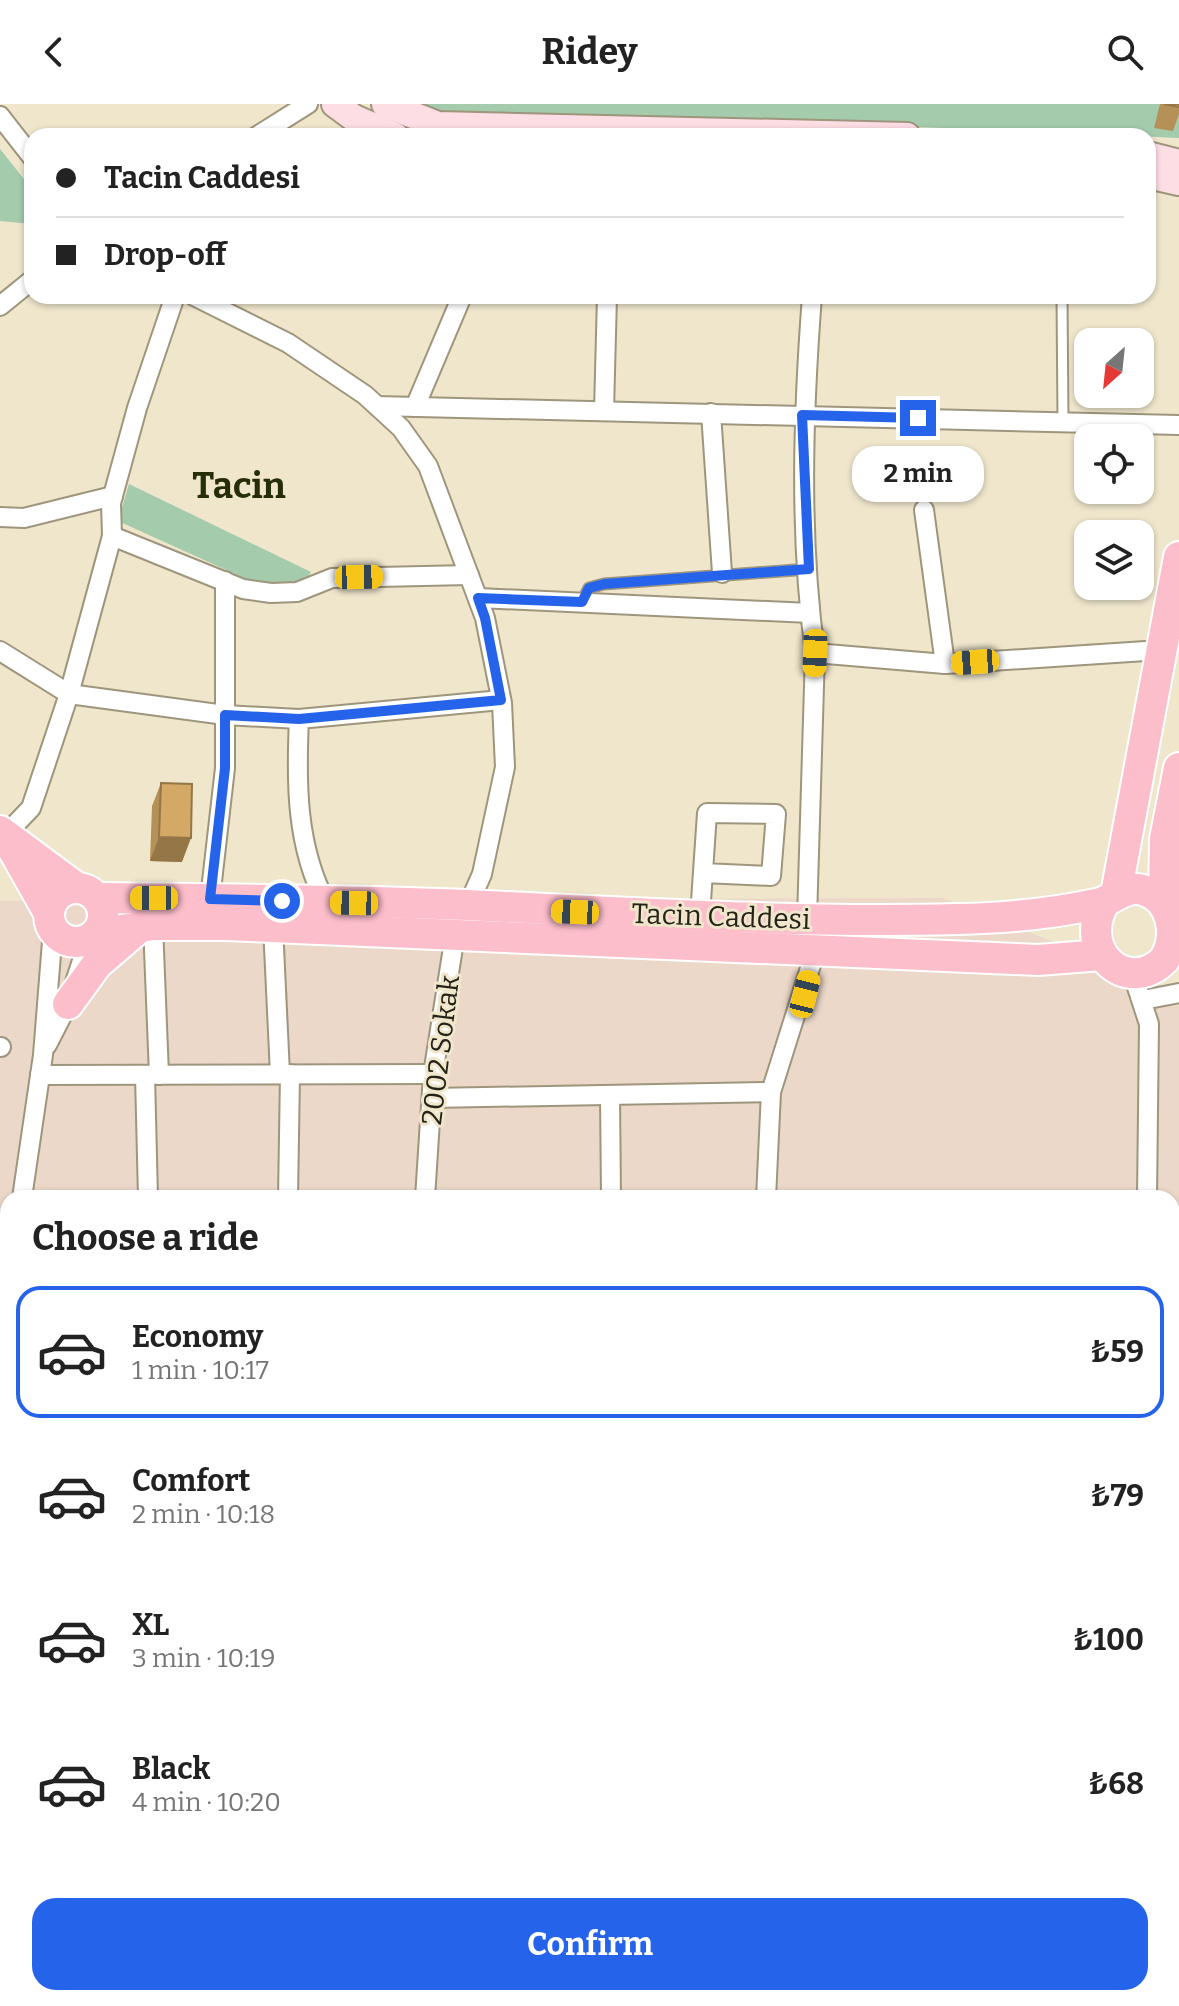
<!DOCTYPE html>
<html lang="en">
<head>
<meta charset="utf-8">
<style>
	body { margin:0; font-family:Bitter,serif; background:#f6f6f6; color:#222; height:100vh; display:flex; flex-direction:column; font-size:30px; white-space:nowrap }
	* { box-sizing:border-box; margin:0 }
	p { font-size:26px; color:#767676 }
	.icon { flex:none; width:44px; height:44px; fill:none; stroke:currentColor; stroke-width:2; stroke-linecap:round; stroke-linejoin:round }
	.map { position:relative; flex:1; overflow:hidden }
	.details { position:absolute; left:0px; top:1086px; width:1180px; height:816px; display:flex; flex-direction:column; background:#fff; border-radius:24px 24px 0 0; box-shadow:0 2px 6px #0004 }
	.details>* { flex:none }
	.top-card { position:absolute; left:24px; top:24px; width:1132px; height:176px; border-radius:24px; box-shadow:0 2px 6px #0004; display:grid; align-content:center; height:176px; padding:0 32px; background:#fff }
	.needle { width:52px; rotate:207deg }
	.controls { position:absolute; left:1074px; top:224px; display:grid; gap:16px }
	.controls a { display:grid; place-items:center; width:80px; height:80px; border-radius:16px; background:#fff; box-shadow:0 2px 6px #0004; font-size:40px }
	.end { position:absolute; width:36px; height:36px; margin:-18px; border:10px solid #2563eb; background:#fff; box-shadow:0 0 0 4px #fff }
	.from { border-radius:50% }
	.bubble { position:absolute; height:56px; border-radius:24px; background:#fff; box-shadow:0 2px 6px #0004; font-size:26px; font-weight:700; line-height:56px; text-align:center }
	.car { position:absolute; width:24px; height:48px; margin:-24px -12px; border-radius:10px; box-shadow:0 0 6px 2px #0007; background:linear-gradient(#f5c518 24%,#345 0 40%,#f5c518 0 76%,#345 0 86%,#f5c518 0) }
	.top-card b { display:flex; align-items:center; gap:28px; height:76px; font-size:30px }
	.top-card b+b { border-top:2px solid #e0e0e0 }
	.top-card i { width:20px; height:20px; background:#222 }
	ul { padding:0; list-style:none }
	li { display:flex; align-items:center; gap:24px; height:132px; margin:0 16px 12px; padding:0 16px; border:4px solid transparent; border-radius:24px }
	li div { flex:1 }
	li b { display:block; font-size:30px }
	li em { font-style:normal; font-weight:700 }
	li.active { border-color:#2563eb }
	li>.icon { width:72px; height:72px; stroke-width:1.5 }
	h2 { padding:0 32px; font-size:36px; line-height:96px }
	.cta { display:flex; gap:16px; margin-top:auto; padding:16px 32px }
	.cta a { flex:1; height:92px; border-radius:24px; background:#2563eb; color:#fff; font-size:32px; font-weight:700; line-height:92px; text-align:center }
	header { display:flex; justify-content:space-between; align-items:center; height:104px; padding:0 32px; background:#fff; font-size:36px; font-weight:700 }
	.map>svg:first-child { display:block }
</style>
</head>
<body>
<header><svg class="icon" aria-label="back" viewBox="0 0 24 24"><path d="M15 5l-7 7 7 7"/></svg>Ridey<svg class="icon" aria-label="search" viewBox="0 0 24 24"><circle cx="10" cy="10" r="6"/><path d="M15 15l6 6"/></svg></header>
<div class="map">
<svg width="1179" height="1902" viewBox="0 0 1179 1902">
	<rect width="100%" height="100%" fill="#efe6cc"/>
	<path fill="#ecd8c9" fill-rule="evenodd" d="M943 794 1179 888V1902H0V797ZM8 1094H1172V1894H8Z"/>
	<g fill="#a3cbac">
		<path d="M398 0H1179V34C1006 25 832 20 658 17 591 16 455 25 398 0Z"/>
		<polygon points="0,45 32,85 32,120 0,117"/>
		<polygon points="129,380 311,468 304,479 255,479 118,417"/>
	</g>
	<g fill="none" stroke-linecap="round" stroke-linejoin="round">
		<defs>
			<g id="service">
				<polyline points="1062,192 1063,318"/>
				<polyline points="582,498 589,484 604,480 809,465"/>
			</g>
			<g id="minor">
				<polyline points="0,12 32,53"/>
				<polyline points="257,32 308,0"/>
				<polyline points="194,192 288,239 365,291 401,324 428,362 485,514 502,599 505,663 482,770 455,831 433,970 425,1094"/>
				<polyline points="0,202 32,176"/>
				<polyline points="377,302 1179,321"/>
				<polyline points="415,303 462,192"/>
				<polyline points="604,307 607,192"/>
				<polyline points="711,309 722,469"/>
				<polyline points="924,406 945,560"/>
				<polyline points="0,413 24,414 113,392"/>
				<polyline points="112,432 243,485 271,489 297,488 332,474 469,471"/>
				<polyline points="478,494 810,509"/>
				<polyline points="0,547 69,590 225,611 299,615"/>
				<polyline points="815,549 945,560 1161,546"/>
				<polyline points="5,731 31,704 69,590 112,432 111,399 137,304 175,192"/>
				<polyline points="210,795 225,664 225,477"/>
				<path d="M326 799C296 742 296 679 299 615L501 596"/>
				<polyline points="700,812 707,709 776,710 771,772 703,769"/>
				<path d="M807 815 815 549C799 431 803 310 812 192"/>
				<polyline points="153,821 159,971"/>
				<polyline points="273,822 280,970"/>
				<polyline points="1132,868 1149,920 1147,1094"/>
				<polyline points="1143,896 1179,889"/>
				<polyline points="47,941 68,900 89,835"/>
				<polyline points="0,943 1,943"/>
				<polyline points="40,971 433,970"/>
				<polyline points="145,971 148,1094"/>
				<polyline points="610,991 611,1094"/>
				<polyline points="432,994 771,988"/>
				<polyline points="22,1094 43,951 53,825"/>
				<polyline points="288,1094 290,970"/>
				<polyline points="766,1094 771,988 816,845"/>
				<polyline points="8,1231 2,1410 8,1563"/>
				<polyline points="1172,1231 1179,1231"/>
				<polyline points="1172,1449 1179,1449"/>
				<polyline points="1172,1884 1179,1884"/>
				<polyline points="20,1894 21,1902"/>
				<polyline points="784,1894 784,1902"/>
				<polyline points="967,1894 968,1902"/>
				<polyline points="1145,1894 1145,1902"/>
				<polyline points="425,1902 425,1894"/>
				<polyline points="597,1902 597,1894"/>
			</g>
			<g id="tertiary">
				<polyline points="1172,1608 1179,1607"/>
				<polyline points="0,1611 8,1610"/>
			</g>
			<g id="secondary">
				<polyline points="335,0 354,14 395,32"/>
				<polyline points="385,0 438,21 907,32"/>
				<polyline points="1148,51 1179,59"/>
				<polyline points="1148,71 1179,78"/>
			</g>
			<g id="primary">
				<polyline points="0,727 77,784"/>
				<polyline points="10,740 49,809"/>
				<circle cx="76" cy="811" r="27"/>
				<polyline points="1116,790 1179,453"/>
				<path d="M97 794C220 795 344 796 467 801 630 809 793 819 957 815 1003 814 1051 810 1096 800 1113 797 1124 781 1143 786 1173 795 1179 832 1164 856 1128 892 1076 848 1104 799"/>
				<polyline points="1164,797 1165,735 1179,664"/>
				<polyline points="96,830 153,821 226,821 1038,856 1102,851"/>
				<polyline points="68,900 97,860 140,823"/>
			</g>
		</defs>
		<use href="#service" stroke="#9e957d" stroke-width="13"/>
		<use href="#minor" stroke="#9e957d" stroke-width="22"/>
		<use href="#tertiary" stroke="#9e957d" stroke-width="28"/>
		<use href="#secondary" stroke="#9e957d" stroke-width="30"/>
		<use href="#primary" stroke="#fff" stroke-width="34"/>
		<use href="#service" stroke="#fff" stroke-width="9"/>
		<use href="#minor" stroke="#fff" stroke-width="18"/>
		<use href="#tertiary" stroke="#fff" stroke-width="24"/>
		<use href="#secondary" stroke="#fedee5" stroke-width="26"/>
		<use href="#primary" stroke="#fdbecb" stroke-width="30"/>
	</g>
	<g fill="#b59157">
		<polygon points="1160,0 1179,0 1179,10 1173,27 1154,24"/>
		<polygon points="161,679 182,758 150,757 152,702"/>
	</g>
	<polygon fill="#947647" points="159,733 191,734 182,758 150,757"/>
	<g fill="#d3a965" stroke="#947647" stroke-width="2">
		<polygon points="1164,0 1179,0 1179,3"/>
		<polygon points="161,679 192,680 191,734 159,733"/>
	</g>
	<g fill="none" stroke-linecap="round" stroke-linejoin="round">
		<polyline stroke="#2563eb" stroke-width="10" points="282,797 210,795 225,664 225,611 299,615 501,596 485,514 478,494 582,498 589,484 604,480 809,465 802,311 918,314"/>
	</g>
	<g text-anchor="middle" stroke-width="6" stroke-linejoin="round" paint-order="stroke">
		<g font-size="28" fill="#252218" stroke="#efe6cc">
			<text transform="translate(721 812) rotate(2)" y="10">Tacin Caddesi</text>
			<text transform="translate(440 946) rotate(-83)" y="10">2002 Sokak</text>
		</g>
		<g font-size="36" font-weight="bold" fill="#252e07" stroke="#efe6cc">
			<text x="239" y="394">Tacin</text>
		</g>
	</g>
</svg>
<div class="controls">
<a><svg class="needle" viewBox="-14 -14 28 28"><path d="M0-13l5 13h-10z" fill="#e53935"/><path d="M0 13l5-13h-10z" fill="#767676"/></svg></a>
<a><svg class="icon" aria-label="locate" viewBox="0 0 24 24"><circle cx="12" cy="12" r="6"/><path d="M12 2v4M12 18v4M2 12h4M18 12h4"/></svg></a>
<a><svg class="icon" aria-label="layers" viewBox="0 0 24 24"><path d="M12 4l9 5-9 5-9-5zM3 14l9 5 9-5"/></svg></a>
</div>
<i class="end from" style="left:282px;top:797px"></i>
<i class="end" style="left:918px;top:314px"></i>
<div class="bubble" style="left:852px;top:342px;width:132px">2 min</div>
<i class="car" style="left:359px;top:473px;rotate:89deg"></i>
<i class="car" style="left:815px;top:549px;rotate:182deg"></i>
<i class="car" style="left:975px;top:558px;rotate:266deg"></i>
<i class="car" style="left:154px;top:794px;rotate:270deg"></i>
<i class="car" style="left:354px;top:799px;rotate:271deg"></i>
<i class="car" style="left:575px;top:808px;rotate:272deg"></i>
<i class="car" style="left:805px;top:890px;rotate:14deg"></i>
<div class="top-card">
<b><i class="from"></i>Tacin Caddesi</b>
<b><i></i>Drop-off</b>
</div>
<section class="details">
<h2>Choose a ride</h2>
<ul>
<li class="active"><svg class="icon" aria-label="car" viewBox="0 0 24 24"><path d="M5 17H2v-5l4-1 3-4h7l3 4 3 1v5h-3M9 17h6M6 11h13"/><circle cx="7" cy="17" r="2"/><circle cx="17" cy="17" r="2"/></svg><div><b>Economy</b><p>1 min · 10:17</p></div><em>₺59</em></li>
<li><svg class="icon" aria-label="car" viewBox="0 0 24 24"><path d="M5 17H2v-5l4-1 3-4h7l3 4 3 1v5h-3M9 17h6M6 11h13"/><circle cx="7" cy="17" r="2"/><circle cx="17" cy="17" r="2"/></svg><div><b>Comfort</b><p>2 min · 10:18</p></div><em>₺79</em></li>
<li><svg class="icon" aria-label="car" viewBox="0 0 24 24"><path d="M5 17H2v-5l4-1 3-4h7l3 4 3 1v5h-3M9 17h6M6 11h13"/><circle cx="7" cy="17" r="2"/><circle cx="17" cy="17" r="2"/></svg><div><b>XL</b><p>3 min · 10:19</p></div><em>₺100</em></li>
<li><svg class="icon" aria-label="car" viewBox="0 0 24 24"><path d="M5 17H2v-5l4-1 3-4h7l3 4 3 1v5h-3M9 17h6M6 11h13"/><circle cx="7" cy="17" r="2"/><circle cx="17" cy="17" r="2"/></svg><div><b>Black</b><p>4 min · 10:20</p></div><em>₺68</em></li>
</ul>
<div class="cta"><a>Confirm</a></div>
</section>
</div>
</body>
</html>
